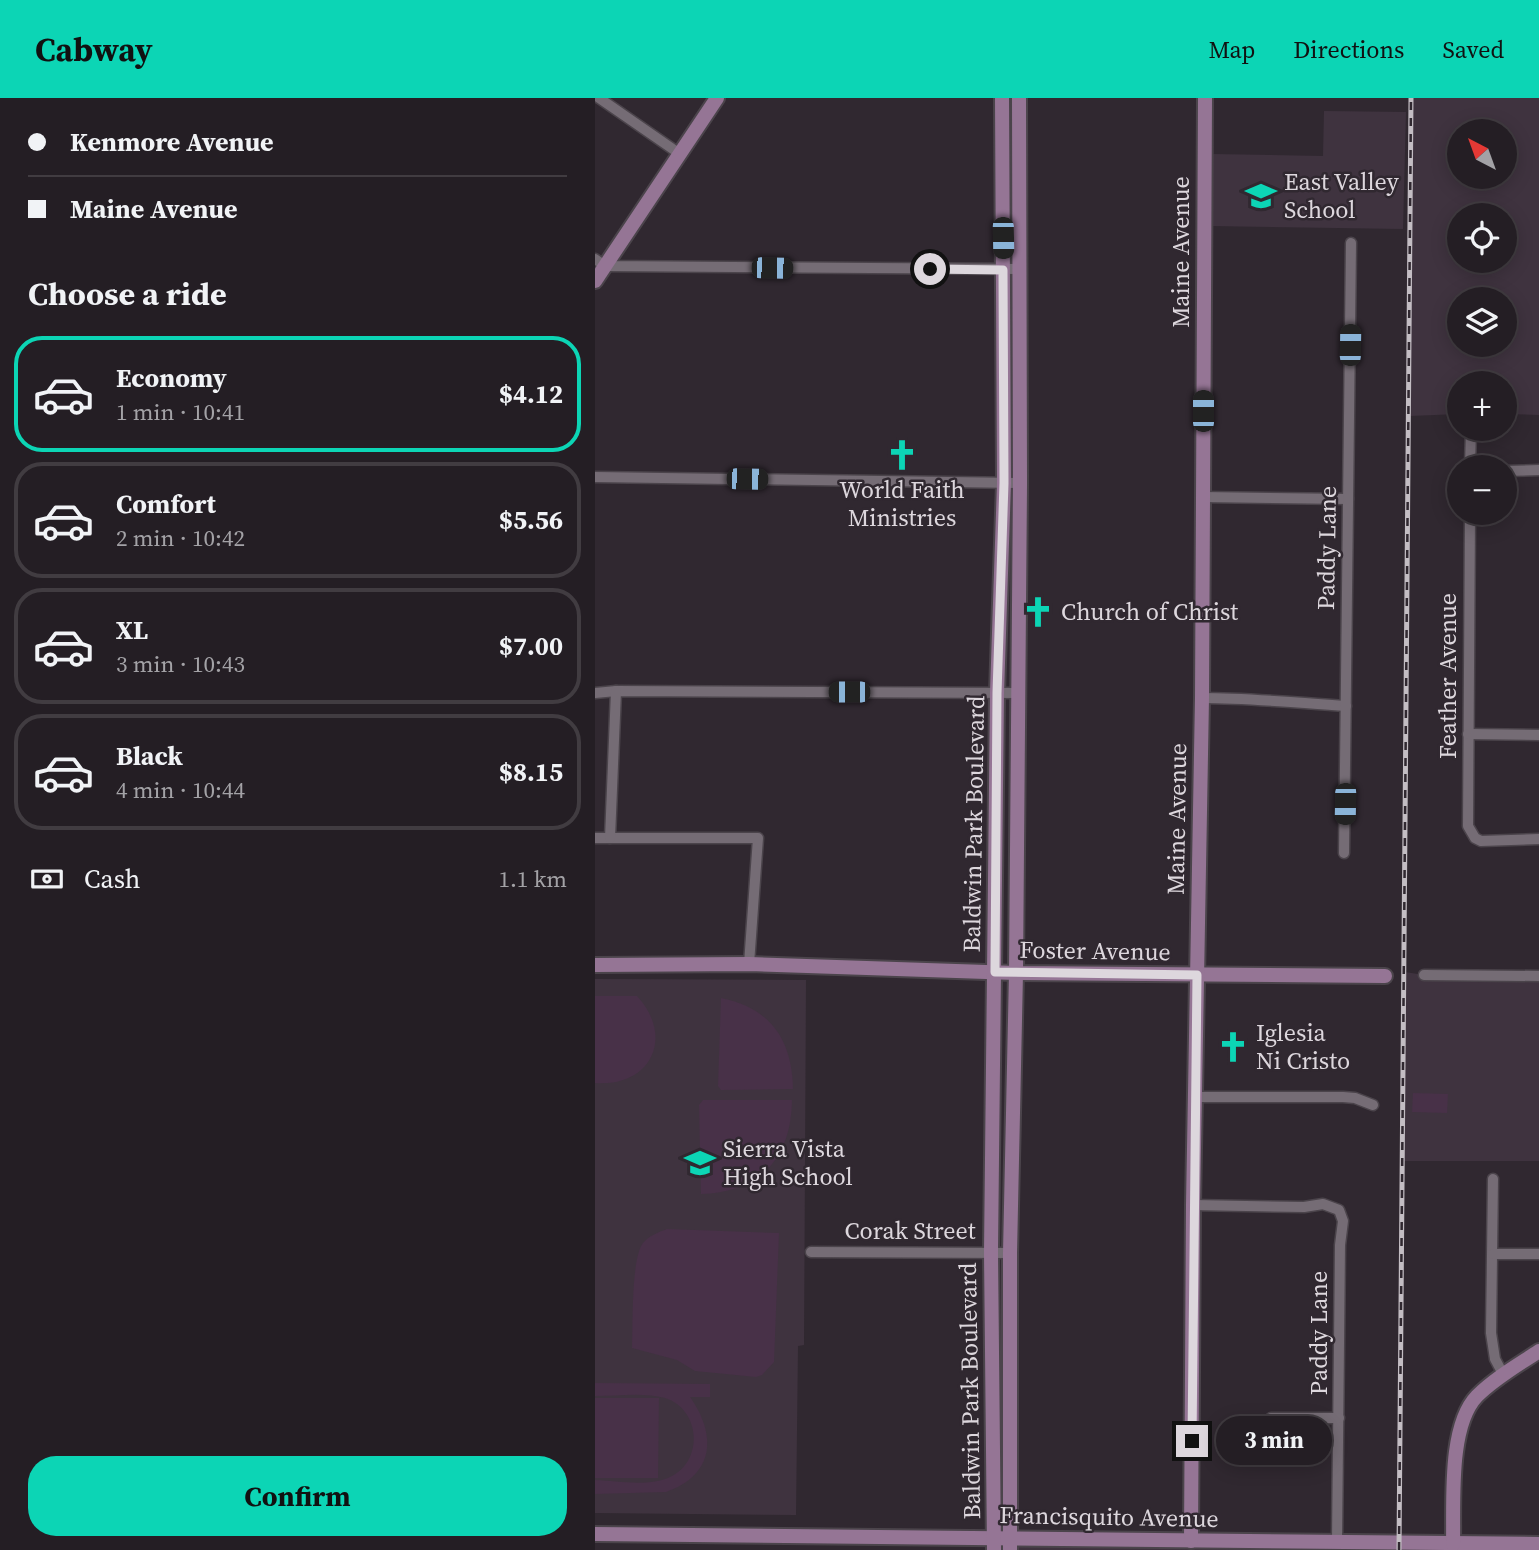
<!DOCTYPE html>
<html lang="en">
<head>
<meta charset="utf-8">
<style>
	body { margin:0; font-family:"Source Serif 4",serif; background:#302b31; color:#f1f3f6; height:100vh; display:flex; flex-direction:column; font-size:26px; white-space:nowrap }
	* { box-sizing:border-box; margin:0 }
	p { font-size:23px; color:#a3a2a6 }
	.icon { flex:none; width:38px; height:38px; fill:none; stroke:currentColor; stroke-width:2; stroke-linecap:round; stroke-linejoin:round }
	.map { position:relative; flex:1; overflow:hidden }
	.details { display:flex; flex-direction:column; background:#241e24; width:595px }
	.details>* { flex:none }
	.banner { display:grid; align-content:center; height:154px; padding:0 28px; background:#241e24 }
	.needle { width:46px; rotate:319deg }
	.buttons { position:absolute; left:852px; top:21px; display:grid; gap:14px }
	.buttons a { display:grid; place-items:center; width:70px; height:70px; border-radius:50%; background:#241e24; box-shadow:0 4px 18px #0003,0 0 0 2px #413c41; font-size:35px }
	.end { position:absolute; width:32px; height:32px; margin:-16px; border:9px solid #ddd7dd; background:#111; box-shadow:0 0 0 4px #111 }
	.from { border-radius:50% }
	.bubble { position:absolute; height:49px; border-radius:24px; background:#241e24; box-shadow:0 4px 18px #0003,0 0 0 2px #413c41; font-size:23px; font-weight:700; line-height:49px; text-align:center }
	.car { position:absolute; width:21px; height:42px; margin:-21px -10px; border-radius:9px; box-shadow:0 0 5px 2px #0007; background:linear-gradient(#222 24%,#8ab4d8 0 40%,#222 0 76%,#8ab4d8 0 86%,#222 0) }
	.banner b { display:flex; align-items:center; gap:24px; height:66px; font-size:26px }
	.banner b+b { border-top:2px solid #413c41 }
	.banner i { width:18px; height:18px; background:#f1f3f6 }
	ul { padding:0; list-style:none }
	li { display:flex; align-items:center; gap:21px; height:116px; margin:0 14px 10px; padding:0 14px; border:4px solid #413c41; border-radius:28px }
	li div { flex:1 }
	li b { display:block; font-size:26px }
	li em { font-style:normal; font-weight:700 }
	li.active { border-color:#0cd5b5 }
	li>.icon { width:63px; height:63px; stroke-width:1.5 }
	h2 { padding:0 28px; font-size:32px; line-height:84px }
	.pay { display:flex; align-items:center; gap:18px; height:77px; padding:0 28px; font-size:26px }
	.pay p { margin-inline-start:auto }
	.action { display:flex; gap:14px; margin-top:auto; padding:14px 28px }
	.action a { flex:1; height:80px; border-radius:28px; background:#0cd5b5; color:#111; font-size:28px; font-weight:700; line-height:80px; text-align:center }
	header { display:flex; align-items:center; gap:42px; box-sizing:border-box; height:98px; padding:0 35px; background:#0cd5b5; color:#111 }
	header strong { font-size:33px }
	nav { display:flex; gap:38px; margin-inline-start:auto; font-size:24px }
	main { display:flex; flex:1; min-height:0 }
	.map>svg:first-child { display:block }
</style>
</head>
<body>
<header>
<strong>Cabway</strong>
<nav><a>Map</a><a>Directions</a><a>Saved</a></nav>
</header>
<main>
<section class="details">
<div class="banner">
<b><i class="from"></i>Kenmore Avenue</b>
<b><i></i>Maine Avenue</b>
</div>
<h2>Choose a ride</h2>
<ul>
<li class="active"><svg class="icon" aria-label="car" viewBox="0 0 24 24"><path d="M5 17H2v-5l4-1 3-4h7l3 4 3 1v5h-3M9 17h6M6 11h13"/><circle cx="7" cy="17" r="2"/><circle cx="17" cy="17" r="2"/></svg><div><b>Economy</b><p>1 min · 10:41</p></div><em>$4.12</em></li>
<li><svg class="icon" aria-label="car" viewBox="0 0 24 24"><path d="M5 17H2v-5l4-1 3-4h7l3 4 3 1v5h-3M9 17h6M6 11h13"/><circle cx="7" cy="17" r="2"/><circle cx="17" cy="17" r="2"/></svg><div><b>Comfort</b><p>2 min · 10:42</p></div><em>$5.56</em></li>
<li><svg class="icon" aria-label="car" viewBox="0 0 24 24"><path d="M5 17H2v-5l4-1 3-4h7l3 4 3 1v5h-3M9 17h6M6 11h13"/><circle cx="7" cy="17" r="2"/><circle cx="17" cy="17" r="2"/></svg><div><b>XL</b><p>3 min · 10:43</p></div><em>$7.00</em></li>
<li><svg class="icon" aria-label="car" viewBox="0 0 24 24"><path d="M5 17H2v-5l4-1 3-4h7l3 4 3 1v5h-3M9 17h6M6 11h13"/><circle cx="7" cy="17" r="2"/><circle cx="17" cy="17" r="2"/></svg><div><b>Black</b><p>4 min · 10:44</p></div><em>$8.15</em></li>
</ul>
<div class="pay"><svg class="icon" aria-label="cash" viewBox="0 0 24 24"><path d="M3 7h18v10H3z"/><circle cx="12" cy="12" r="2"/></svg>Cash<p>1.1 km</p></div>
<div class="action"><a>Confirm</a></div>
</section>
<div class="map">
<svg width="944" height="1452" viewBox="0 0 944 1452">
	<rect width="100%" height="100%" fill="#302830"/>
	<g fill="#3f333f" fill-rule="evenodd">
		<path d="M816 0H944V317L910 316V285H864V316L815 318ZM864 33H910V79H864ZM864 117H910V163H864ZM910 201V247H864V201Z"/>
		<polygon points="729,13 811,14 808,131 615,128 617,56 728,58"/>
		<polygon points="810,874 829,877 944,878 944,1063 808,1063"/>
		<polygon points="0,881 211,882 209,1247 203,1248 201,1417 0,1415"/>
		<polygon points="399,1440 804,1445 804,1452 399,1452"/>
	</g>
	<g fill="#483148">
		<path d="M0 898H42C80 939 56 989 0 985Z"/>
		<path d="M126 900C176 910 197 942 198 991L126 992 123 988Z"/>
		<polygon points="818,995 853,996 852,1015 817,1014"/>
		<path d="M108 1002H197C196 1061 165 1094 106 1096L104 1007Z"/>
		<path d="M72 1131 184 1135 179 1264 167 1277 161 1279 100 1273 82 1262 37 1250C38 1228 36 1160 48 1145 55 1137 64 1134 72 1131Z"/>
		<path d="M0 1285 115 1286V1299H95C122 1337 120 1377 71 1394L0 1396V1382C23 1383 54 1389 75 1379 109 1364 106 1311 70 1300 49 1294 22 1298 0 1298Z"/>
		<polygon points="0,1300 64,1300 63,1380 0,1380"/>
	</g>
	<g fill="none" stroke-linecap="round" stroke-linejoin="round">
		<defs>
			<g id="street">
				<polyline points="4,0 85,56"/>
				<polyline points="0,161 10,168 424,171"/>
				<polyline points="875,369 876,331"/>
				<polyline points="910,373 944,372"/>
				<polyline points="0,379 425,385"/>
				<polyline points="607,399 753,401"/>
				<polyline points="875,415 873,728 880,740 886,743 944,741"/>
				<polyline points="0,595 21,593 423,595"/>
				<path d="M607 600C656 600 703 605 751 608"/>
				<polyline points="873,636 944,637"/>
				<polyline points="0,740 163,740 154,866"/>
				<polyline points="15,740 21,593"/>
				<polyline points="749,755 756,145"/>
				<polyline points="829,877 944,878"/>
				<polyline points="600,999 748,999 760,1000 778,1007"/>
				<polyline points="898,1081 896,1235 900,1261 908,1276"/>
				<polyline points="598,1107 709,1109 728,1106 744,1112 748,1123 745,1147 742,1444"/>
				<polyline points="216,1154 415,1155"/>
				<polyline points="898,1156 944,1156"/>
				<polyline points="676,1320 744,1320"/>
			</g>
			<g id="secondary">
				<polyline points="0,183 122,0"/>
				<polyline points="0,867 154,866 421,875 790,878"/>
				<polyline points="0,1436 944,1446"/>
				<polyline points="596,1443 598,1107 607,600 610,0"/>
				<path d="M858 1446C859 1405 853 1328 882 1298 900 1280 923 1267 944 1253"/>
				<polyline points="399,1452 396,1154 402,595 409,385 407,0"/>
				<polyline points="415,1452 415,1155 421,875 425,385 424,0"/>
			</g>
		</defs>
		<use href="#street" stroke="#4b444b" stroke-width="13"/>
		<use href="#secondary" stroke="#4b444b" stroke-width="18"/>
		<use href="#street" stroke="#756c75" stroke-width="10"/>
		<use href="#secondary" stroke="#957595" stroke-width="14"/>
		<defs>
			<polyline id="rail" points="804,1452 816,0"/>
		</defs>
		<use href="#rail" stroke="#c3bdc3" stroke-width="5"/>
		<use href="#rail" stroke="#302830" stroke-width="2.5" stroke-dasharray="8" stroke-linecap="butt"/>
	</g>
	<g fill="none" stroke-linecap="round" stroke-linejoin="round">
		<polyline stroke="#ddd7dd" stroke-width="9" points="335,171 408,172 409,385 402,595 400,874 602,877 597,1343"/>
	</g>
	<defs>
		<symbol id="school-bare" viewBox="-9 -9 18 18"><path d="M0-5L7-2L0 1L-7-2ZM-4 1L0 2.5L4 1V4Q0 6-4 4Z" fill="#0cd5b5" stroke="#302830" stroke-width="2.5" paint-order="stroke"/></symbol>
		<symbol id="church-bare" viewBox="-9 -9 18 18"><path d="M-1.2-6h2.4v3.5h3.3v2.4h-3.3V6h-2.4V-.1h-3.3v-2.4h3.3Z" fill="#0cd5b5" stroke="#302830" stroke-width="2.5" paint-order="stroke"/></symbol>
	</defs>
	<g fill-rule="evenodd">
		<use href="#school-bare" x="644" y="76" width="44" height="44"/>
		<use href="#church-bare" x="285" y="335" width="44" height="44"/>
		<use href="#church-bare" x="421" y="492" width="44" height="44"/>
		<use href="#church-bare" x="616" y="927" width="44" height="44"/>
		<use href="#school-bare" x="83" y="1043" width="44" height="44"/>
	</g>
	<g text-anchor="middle" stroke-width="5" stroke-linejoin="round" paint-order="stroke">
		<g font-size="24" fill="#ddd7dd" stroke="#302830" text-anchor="start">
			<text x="689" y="92">East Valley<tspan x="689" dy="28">School</tspan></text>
			<text x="307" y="400" text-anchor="middle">World Faith<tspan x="307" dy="28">Ministries</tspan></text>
			<text x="466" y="522">Church of Christ</text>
			<text x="661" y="943">Iglesia<tspan x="661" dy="28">Ni Cristo</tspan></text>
			<text x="128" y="1059">Sierra Vista<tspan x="128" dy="28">High School</tspan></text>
		</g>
		<g font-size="24" fill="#ddd7dd" stroke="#302830">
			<text transform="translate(586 154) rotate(-90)" y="8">Maine Avenue</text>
			<text transform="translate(732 450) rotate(-89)" y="8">Paddy Lane</text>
			<text transform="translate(853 578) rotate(-90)" y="8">Feather Avenue</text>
			<text transform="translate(582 721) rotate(-89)" y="8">Maine Avenue</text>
			<text transform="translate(379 726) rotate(-89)" y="8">Baldwin Park Boulevard</text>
			<text transform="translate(500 853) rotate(1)" y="8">Foster Avenue</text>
			<text x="315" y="1141">Corak Street</text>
			<text transform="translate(724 1235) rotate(-90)" y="8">Paddy Lane</text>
			<text transform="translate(375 1293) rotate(-91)" y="8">Baldwin Park Boulevard</text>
			<text transform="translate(514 1419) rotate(1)" y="8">Francisquito Avenue</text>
		</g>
	</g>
</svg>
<div class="buttons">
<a><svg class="needle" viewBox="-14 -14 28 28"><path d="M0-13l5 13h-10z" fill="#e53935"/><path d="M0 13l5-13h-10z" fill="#a3a2a6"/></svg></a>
<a><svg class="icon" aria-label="locate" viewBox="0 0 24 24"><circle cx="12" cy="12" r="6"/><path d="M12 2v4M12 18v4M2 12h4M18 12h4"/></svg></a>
<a><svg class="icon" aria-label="layers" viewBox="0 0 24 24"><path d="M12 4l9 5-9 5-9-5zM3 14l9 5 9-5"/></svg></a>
<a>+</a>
<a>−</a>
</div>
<i class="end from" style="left:335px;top:171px"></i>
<i class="end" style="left:597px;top:1343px"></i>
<div class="bubble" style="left:621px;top:1318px;width:116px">3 min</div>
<i class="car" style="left:408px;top:140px;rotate:179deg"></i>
<i class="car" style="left:177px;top:170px;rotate:91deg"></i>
<i class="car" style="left:755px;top:247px;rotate:1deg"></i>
<i class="car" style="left:608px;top:313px;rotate:0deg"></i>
<i class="car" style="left:152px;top:381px;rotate:91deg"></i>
<i class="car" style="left:254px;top:594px;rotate:270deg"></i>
<i class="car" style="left:750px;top:706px;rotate:181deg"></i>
</div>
</main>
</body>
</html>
